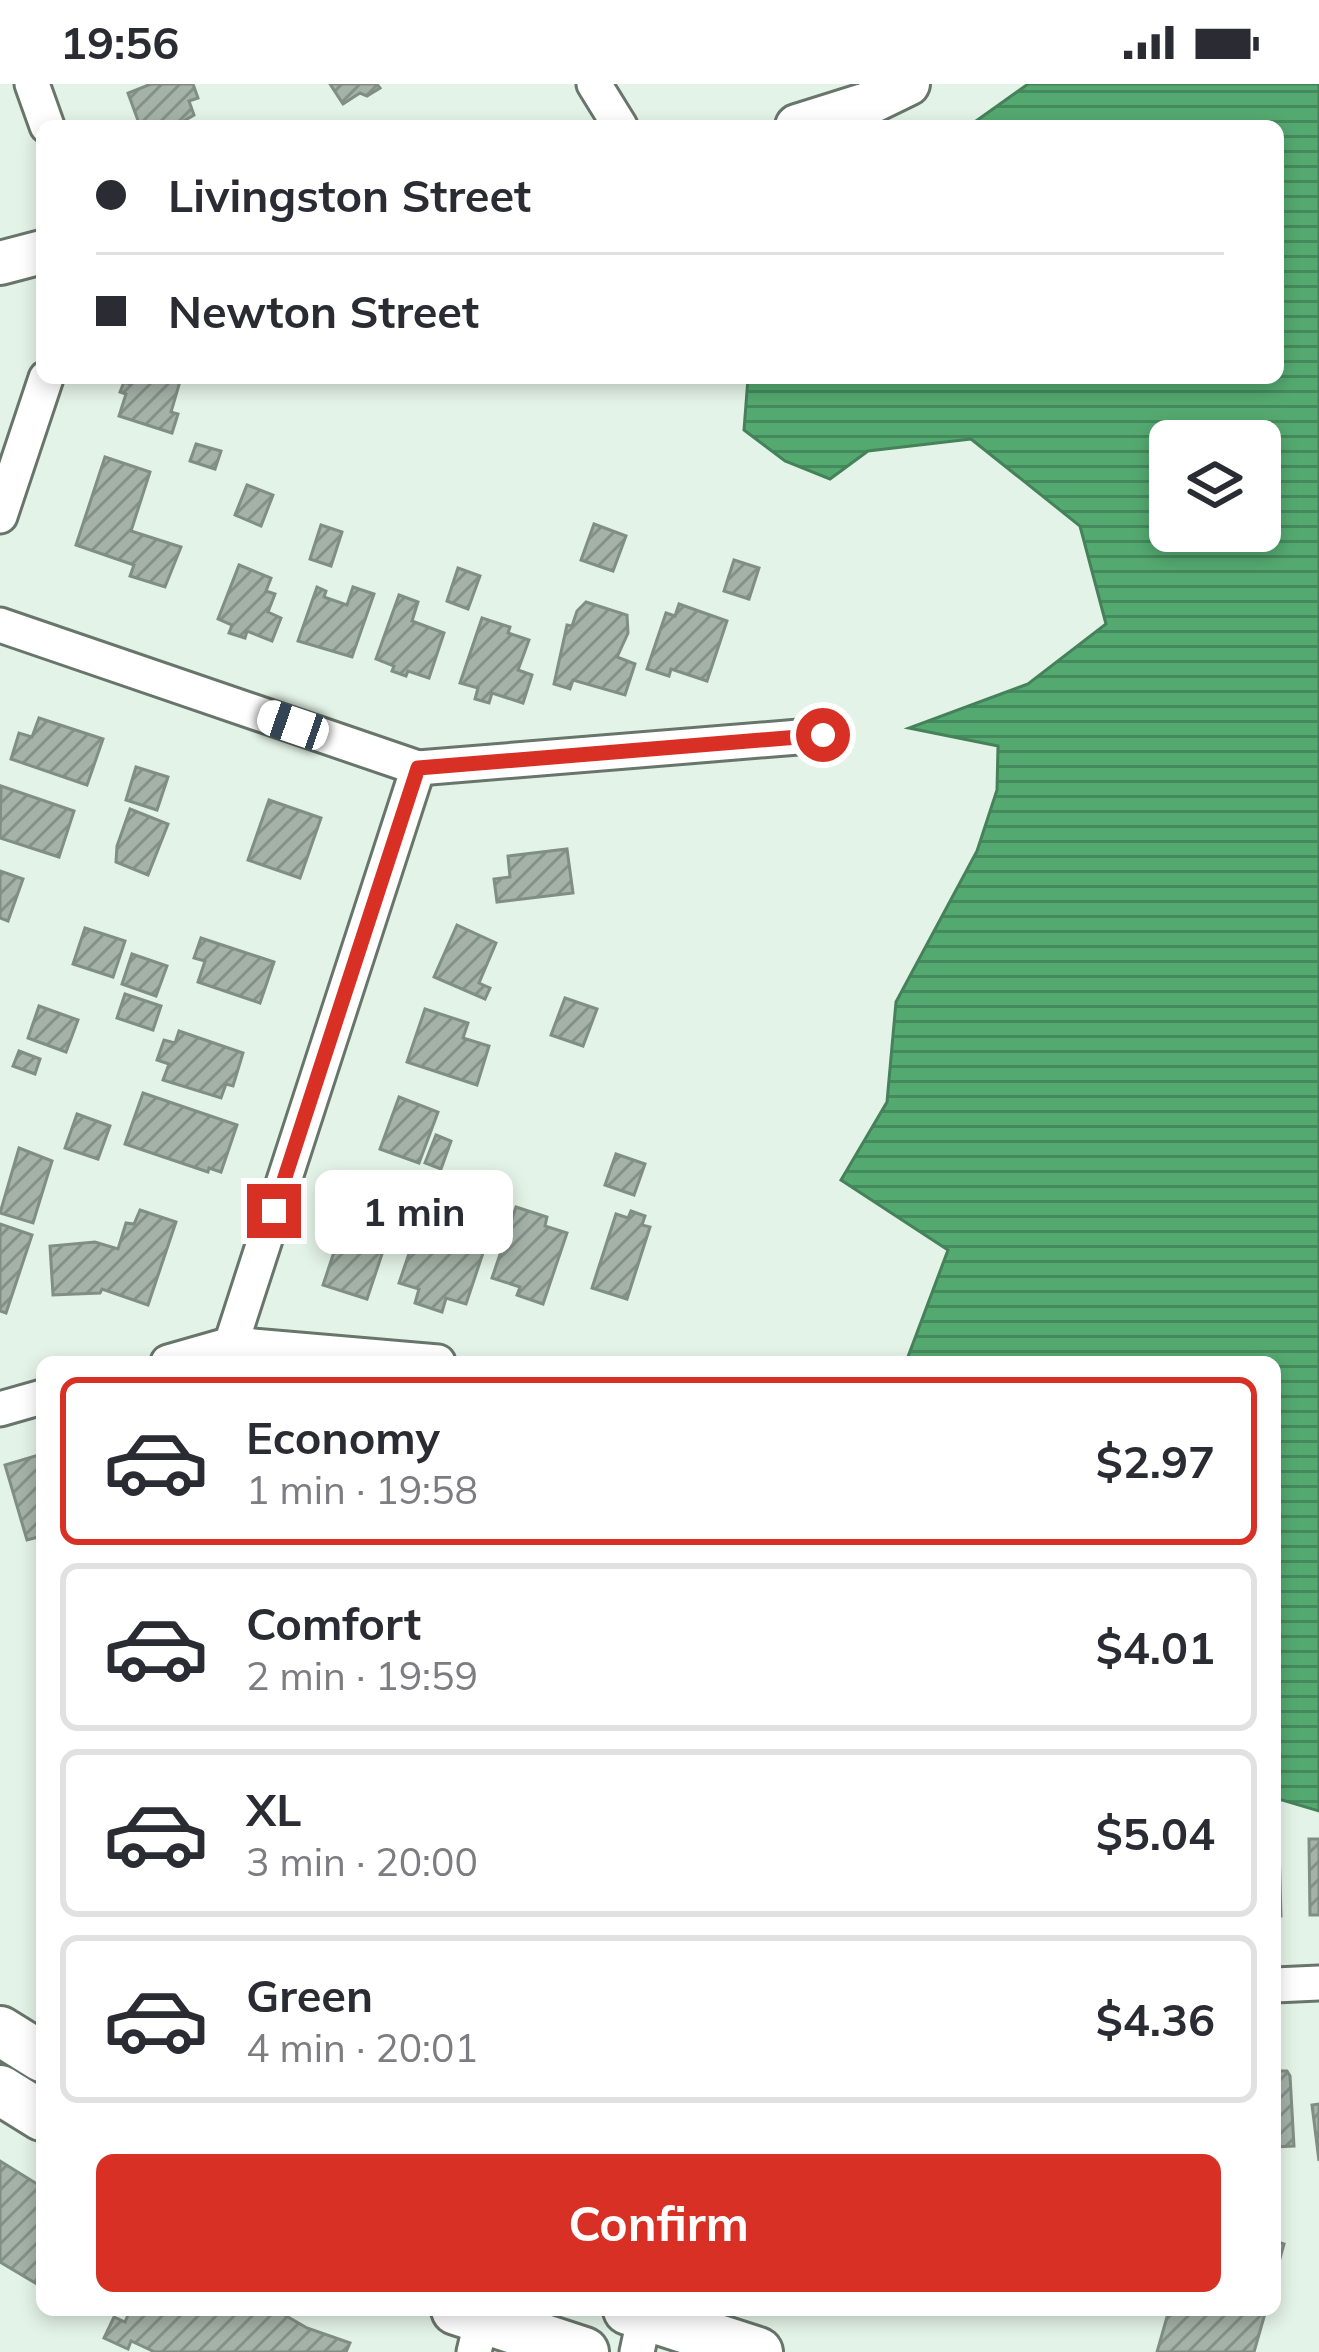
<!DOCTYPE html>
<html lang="en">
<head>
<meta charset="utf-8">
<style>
	body { margin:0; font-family:Mulish,sans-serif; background:#f7f7f7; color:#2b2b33; height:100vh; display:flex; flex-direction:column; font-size:45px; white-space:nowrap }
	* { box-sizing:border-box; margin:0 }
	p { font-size:39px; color:#7c7c81 }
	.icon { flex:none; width:66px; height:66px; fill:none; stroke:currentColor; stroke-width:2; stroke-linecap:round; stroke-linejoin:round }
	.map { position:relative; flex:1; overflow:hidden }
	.drawer { position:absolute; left:36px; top:1272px; width:1245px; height:960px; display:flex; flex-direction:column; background:#fff; border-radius:18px; box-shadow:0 6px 18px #0003 }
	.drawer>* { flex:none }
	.top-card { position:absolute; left:36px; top:36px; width:1248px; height:264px; border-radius:18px; box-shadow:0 6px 18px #0003; display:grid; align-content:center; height:264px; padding:0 60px; background:#fff }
	.tools { position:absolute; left:1149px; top:336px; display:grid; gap:24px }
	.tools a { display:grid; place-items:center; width:132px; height:132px; border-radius:18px; background:#fff; box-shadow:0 6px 18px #0003; font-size:60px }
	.end { position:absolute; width:54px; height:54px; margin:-27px; border:15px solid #d93025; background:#fff; box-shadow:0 0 0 6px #fff }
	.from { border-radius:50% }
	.bubble { position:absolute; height:84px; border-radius:18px; background:#fff; box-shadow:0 6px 18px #0003; font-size:39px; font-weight:700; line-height:84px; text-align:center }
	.car { position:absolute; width:36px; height:72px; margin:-36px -18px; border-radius:15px; box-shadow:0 0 9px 3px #0007; background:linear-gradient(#fff 24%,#345 0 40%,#fff 0 76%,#345 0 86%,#fff 0) }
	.top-card b { display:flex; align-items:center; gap:42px; height:114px; font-size:45px }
	.top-card b+b { border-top:3px solid #e1e1e2 }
	.top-card i { width:30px; height:30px; background:#2b2b33 }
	ul { padding:21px 0 0; list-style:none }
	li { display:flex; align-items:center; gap:36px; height:168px; margin:0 24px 18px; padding:0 36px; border:6px solid #e1e1e2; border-radius:18px }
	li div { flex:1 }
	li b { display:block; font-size:45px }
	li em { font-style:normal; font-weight:700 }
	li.active { border-color:#d93025 }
	li>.icon { width:108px; height:108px; stroke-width:1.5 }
	.cta { display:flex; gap:24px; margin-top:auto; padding:24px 60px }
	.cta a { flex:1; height:138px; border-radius:18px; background:#d93025; color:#fff; font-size:48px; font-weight:700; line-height:138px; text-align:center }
	.status { display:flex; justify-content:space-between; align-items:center; height:84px; padding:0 60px; background:#fff; direction:ltr }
	.status svg { height:33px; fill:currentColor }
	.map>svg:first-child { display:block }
</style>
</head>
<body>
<div class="status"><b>19:56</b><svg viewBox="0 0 49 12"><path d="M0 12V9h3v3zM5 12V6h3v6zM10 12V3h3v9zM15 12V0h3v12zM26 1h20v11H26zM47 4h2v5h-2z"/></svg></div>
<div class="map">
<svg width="1319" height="2268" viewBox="0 0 1319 2268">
	<defs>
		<pattern id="water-rules" width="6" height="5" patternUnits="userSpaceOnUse" patternTransform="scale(3)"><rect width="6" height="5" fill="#54a970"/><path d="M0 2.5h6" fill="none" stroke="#458a5c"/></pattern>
		<pattern id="building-hatch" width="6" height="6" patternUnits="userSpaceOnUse" patternTransform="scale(3)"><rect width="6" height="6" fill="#a4b2a7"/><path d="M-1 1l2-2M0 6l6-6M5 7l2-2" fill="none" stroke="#859188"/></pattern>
	</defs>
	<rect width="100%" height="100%" fill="#e4f3e7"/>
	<path fill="url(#water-rules)" stroke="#458259" stroke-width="3" fill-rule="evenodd" d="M1028 0H1319V1727L1275 1714V1278H906L948 1166 841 1096 887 1018 896 918 977 767 997 706 998 662 909 644 1028 600 1106 540 1080 442 971 355 868 367 830 395 785 377 744 346 748 294H1278V42H969ZM1170 357H1260V447H1170Z"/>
	<g fill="url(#building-hatch)" stroke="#808e83" stroke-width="3">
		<polygon points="151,0 193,0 198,14 189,17 194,31 175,42 140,42 128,9"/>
		<polygon points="330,0 377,0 380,4 367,12 360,9 343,20"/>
		<polygon points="132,294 181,294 171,328 178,330 172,349 119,332 126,310 120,308 124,298 130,300"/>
		<polygon points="196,360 221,367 215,385 190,377"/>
		<polygon points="105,373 150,388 131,447 181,463 165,503 130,492 134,481 76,461"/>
		<polygon points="247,401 273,411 261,442 235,431"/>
		<polygon points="594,440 626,452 613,487 581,476"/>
		<polygon points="321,441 342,448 331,482 310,475"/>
		<polygon points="734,476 759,484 749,515 724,507"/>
		<polygon points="239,481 271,494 266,507 275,510 268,528 281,534 272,557 247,547 245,554 229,549 232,541 218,535"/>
		<polygon points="458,484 480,492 468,525 447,517"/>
		<polygon points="317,503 326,507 324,513 347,521 353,503 374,510 352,573 298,557"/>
		<polygon points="399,511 418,518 412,537 444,549 429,594 408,587 406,592 392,587 394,582 376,575"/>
		<polygon points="586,518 627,531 628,549 617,573 635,580 625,611 573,596 570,605 554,600 567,541 572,542 577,527"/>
		<polygon points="679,520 727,537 707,597 671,585 669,592 647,585 666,529 675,532"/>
		<polygon points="482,534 510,543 508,549 529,556 518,586 532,591 523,619 492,609 489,619 475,615 478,604 460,599"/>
		<polygon points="39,634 103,655 87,701 11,675 19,649 32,653"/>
		<polygon points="136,683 168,693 157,726 126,716"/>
		<polygon points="1,702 74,727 59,773 0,754"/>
		<polygon points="269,716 321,734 300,794 248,776"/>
		<polygon points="130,725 168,740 148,791 116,778 117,762"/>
		<polygon points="567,765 573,809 497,818 494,795 510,793 508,772"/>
		<polygon points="0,787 23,795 8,837 0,834"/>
		<polygon points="457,841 496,859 479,899 490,904 485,915 434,893"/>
		<polygon points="85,844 125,857 113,893 73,880"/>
		<polygon points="201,854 274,878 260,919 198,898 205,877 194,874"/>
		<polygon points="132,870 167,882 156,912 122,900"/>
		<polygon points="125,910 161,922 153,946 117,934"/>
		<polygon points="565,914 597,925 583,962 551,951"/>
		<polygon points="39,922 78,936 66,968 28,954"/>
		<polygon points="425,925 468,939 463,954 489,962 477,1001 407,978"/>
		<polygon points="179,947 243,969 233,1002 226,1000 221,1014 163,996 169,980 157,976 164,956 175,959"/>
		<polygon points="19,967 40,975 35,990 13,982"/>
		<polygon points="143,1009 237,1041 221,1088 209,1084 208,1088 125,1060"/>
		<polygon points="399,1013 438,1028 419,1079 380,1065"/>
		<polygon points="77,1030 110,1042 98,1075 65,1064"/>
		<polygon points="436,1051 451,1057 441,1085 425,1079"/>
		<polygon points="19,1064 52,1077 33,1139 0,1129"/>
		<polygon points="616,1070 645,1080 634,1111 605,1101"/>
		<polygon points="363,1100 401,1113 367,1215 323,1201 352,1114 358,1117"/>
		<polygon points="430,1120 451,1127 445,1146 486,1160 466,1220 446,1214 442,1228 415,1219 419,1205 399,1199 419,1140 425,1137"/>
		<polygon points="516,1123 547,1133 545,1142 567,1149 543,1220 517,1211 520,1203 492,1194"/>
		<polygon points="140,1126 176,1138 148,1221 102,1205 100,1209 53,1211 50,1162 95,1158 118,1165 126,1139 134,1140"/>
		<polygon points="631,1127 645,1132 642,1141 650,1143 627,1215 592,1204 616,1130 628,1134"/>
		<polygon points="0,1140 32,1151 6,1229 0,1227"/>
		<polygon points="42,1370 42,1452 27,1456 5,1381"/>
		<polygon points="1309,1755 1319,1755 1319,1831 1310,1831"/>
		<polygon points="1275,1763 1279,1763 1281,1832 1275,1833"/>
		<polygon points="1275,1987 1287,1987 1290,1992 1294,2062 1275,2063"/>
		<polygon points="1319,2020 1319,2077 1312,2021"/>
		<polygon points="0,2077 42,2103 42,2203 0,2178"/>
		<polygon points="1275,2157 1284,2160 1275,2192"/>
		<polygon points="130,2226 276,2226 307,2244 350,2259 346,2268 155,2268 131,2257 128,2265 104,2254 114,2233 125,2238"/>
		<polygon points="1169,2226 1266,2226 1254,2268 1157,2268"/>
	</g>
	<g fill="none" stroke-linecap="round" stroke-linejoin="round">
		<defs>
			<g id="minor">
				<polyline points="32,0 47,42"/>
				<polyline points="594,0 620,42"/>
				<polyline points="0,432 46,294"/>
				<polyline points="0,541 418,684 823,651"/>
				<polyline points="231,1260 418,684"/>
				<polyline points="168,1278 231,1260 438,1278"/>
				<polyline points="0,1325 42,1313"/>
				<polyline points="1275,1901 1319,1899"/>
				<polyline points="474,2268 484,2226"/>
				<polyline points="637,2268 646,2226"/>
			</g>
			<g id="tertiary">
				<polyline points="797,42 867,20 908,0"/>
				<polyline points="0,179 42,168"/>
			</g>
			<g id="secondary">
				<polyline points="0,1947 42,1973"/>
				<polyline points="0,2006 42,2032"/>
				<polyline points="456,2226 584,2268"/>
				<polyline points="628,2226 758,2268"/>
			</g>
		</defs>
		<use href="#minor" stroke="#68756b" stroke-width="39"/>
		<use href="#tertiary" stroke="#68756b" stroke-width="48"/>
		<use href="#secondary" stroke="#68756b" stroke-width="54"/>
		<use href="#minor" stroke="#fff" stroke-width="33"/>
		<use href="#tertiary" stroke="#fff" stroke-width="42"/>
		<use href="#secondary" stroke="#fff" stroke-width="48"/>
	</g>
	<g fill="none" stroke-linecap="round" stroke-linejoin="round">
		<polyline stroke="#d93025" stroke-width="15" points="274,1127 418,684 823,651"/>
	</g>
</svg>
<div class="tools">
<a><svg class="icon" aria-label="layers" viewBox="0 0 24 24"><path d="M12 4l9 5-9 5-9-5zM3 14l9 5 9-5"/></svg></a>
</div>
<i class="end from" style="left:823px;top:651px"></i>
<i class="end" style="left:274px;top:1127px"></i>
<div class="bubble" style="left:315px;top:1086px;width:198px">1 min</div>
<i class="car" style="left:293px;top:641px;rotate:289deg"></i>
<div class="top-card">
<b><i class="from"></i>Livingston Street</b>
<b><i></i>Newton Street</b>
</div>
<section class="drawer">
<ul>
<li class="active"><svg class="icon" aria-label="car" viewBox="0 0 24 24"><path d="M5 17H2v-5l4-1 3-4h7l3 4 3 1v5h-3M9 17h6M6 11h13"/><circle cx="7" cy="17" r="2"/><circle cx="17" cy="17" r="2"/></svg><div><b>Economy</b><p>1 min · 19:58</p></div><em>$2.97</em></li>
<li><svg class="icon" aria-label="car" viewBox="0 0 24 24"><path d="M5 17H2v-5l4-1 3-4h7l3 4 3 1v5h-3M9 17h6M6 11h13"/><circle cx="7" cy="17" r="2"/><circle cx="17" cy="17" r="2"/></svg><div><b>Comfort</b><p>2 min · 19:59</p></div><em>$4.01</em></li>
<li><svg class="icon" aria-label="car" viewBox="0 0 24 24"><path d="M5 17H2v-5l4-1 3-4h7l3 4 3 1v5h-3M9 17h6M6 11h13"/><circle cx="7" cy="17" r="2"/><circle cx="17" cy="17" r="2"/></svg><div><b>XL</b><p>3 min · 20:00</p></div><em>$5.04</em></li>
<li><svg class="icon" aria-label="car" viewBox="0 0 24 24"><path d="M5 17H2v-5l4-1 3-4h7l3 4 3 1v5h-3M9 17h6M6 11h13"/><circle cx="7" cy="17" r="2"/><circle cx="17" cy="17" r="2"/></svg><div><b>Green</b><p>4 min · 20:01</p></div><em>$4.36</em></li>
</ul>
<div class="cta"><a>Confirm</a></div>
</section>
</div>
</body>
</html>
